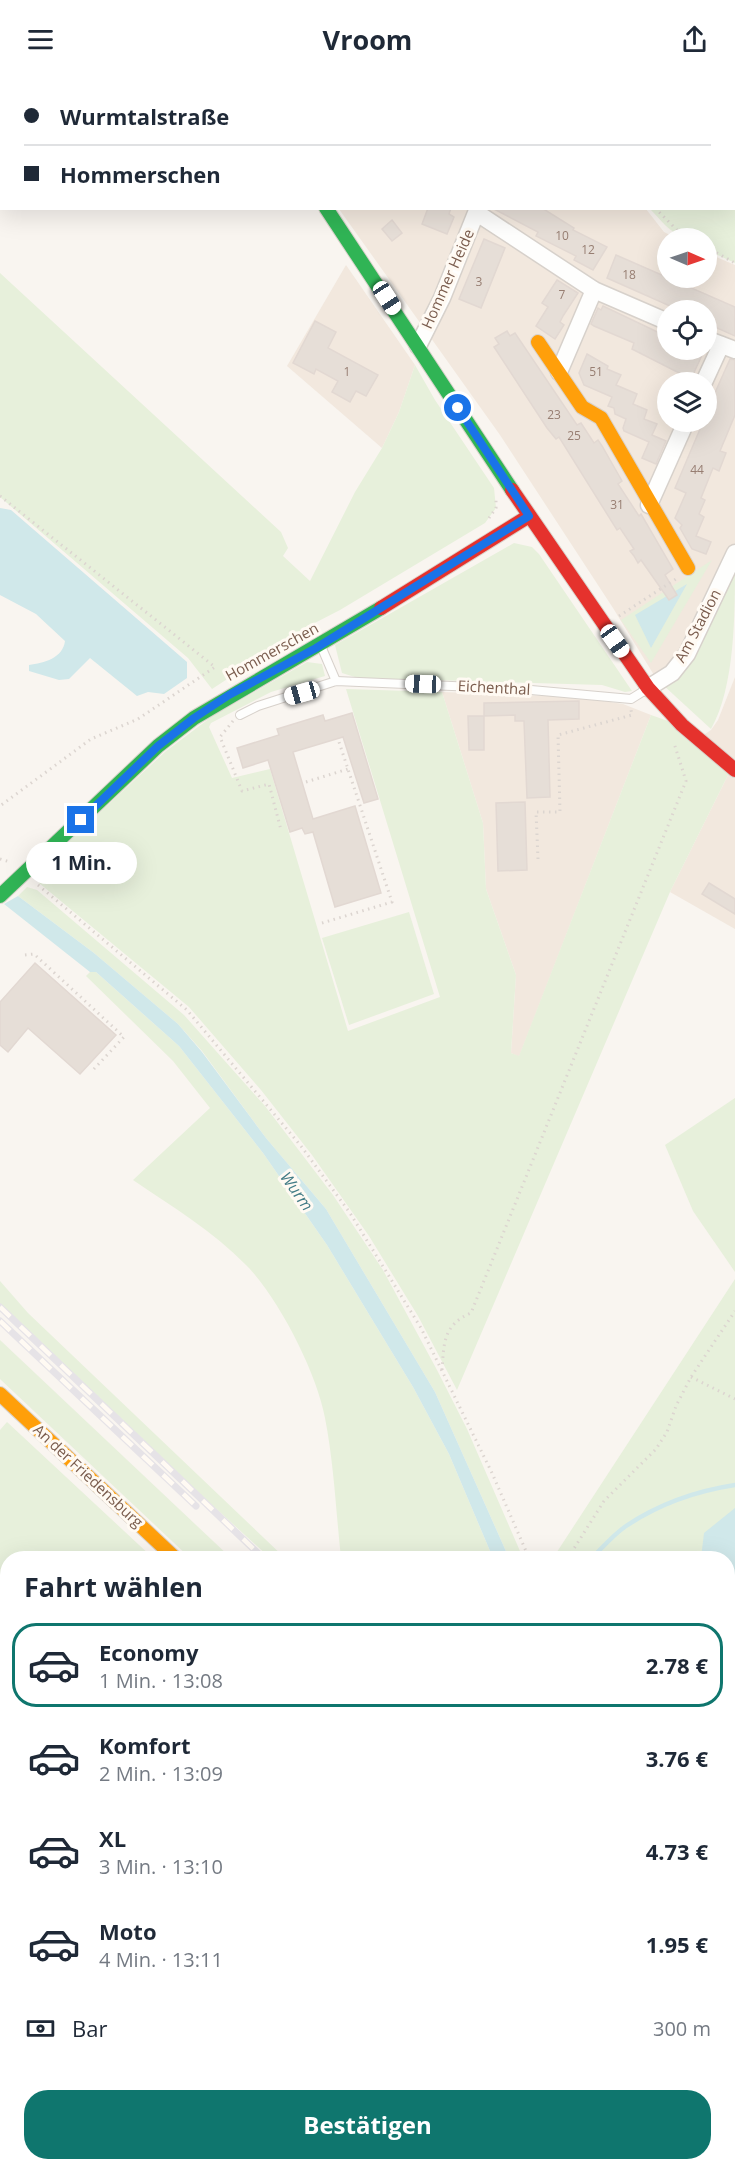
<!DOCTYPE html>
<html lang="de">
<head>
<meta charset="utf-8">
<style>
	body { margin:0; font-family:"Open Sans",sans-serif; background:#f2f2f3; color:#1f2937; height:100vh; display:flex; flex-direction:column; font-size:22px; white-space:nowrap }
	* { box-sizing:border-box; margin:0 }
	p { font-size:20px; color:#747a83 }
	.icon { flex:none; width:33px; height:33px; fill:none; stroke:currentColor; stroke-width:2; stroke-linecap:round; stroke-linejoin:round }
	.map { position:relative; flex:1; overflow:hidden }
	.details { position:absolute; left:0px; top:1473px; width:735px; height:620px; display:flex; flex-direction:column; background:#fff; border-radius:24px 24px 0 0; box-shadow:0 6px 24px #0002 }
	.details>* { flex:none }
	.top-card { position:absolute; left:0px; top:0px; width:735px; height:132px; box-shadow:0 6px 24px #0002; display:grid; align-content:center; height:132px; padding:0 24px; background:#fff }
	.needle { width:39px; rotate:92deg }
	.controls { position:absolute; left:657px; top:150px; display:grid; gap:12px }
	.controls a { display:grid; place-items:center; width:60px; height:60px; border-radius:50%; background:#fff; box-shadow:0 6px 24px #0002; font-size:30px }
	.end { position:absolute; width:27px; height:27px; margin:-14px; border:8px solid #1a73e8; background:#fff; box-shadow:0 0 0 3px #fff }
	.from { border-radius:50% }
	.bubble { position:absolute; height:42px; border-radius:21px; background:#fff; box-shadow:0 6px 24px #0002; font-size:20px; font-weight:700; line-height:42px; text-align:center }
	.car { position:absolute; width:18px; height:36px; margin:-18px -9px; border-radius:8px; box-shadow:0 0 4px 2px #0007; background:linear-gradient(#fff 24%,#345 0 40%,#fff 0 76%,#345 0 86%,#fff 0) }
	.top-card b { display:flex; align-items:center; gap:21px; height:57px; font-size:22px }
	.top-card b+b { border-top:2px solid #e0e1e3 }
	.top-card i { width:15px; height:15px; background:#1f2937 }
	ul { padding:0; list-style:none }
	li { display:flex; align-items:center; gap:18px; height:84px; margin:0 12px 9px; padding:0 12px; border:3px solid transparent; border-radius:24px }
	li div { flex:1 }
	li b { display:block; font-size:22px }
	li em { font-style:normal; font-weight:700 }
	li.current { border-color:#0f766e }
	li>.icon { width:54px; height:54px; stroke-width:1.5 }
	h2 { padding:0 24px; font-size:27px; line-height:72px }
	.pay { display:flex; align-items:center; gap:15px; height:66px; padding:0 24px; font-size:22px }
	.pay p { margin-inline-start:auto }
	.primary-button { display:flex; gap:12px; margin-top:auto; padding:12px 24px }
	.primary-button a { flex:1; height:69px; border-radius:24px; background:#0f766e; color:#fff; font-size:24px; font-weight:700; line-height:69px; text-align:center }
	header { display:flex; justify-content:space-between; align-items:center; height:78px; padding:0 24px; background:#fff; font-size:27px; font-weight:700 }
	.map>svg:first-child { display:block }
</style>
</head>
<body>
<header><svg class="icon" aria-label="menu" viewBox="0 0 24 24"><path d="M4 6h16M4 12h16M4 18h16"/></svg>Vroom<svg class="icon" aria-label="share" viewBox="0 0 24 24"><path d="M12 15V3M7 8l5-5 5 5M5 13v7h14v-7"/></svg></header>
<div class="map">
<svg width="735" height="2092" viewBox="0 0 735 2092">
	<rect width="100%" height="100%" fill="#f9f5f0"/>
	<g fill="#f2e8de" fill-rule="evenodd">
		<polygon points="253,0 555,0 556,1 254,2"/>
		<path d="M339 131H646L664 154 676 160H668V200H706L707 175 735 187V467L687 571 657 602 613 530 500 357ZM668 232H706V272H668ZM668 304H706V344H668Z"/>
		<polygon points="346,187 415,287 399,334 382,370 287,288"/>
		<polygon points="735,599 735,851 670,814 729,695 690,666 711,652 718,642"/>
		<polygon points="442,614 579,619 623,626 651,637 519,979 511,975 516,897 486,811 483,745"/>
	</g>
	<g fill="#e7f0db">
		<path d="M558 0H735V185L707 172 706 160C673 160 672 154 650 131L734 130V2Z"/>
		<polygon points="0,195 281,454 288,470 283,478 310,503 355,414 382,370 399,334 415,287 435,322 494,410 496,430 485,445 340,532 305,550 212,611 188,580 0,419"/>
		<polygon points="514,465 532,469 539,476 632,613 625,614 602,607 358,600 342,595 335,567"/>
		<polygon points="712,482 651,585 621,542"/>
		<path d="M735 483C735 537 735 608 711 651L662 606Z"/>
		<polygon points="307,584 322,586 325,598 271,614 211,645 209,649 232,700 270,691 348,953 440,919 346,611 442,614 483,745 486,811 516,897 511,975 519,978 651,637 668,643 729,695 670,814 457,1312 418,1238 369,1158 312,1077 261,1012 189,929 39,805 39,791 166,673 214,637"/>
		<polygon points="27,809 37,812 184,937 265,1028 333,1117 383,1192 437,1292 467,1351 523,1480 509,1480 435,1314 326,1131 266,1060 202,973 178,946 94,875 18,818"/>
		<polygon points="409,834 434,916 349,947 322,860"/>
		<path d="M90 894H96L179 968 263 1075 327 1167 413 1309 449 1376 493 1480H341C336 1434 334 1386 325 1340 317 1295 278 1219 246 1187 213 1153 171 1128 133 1102L210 1030 173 983 86 898Z"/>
		<polygon points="735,1020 735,1194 693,1133 665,1067"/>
		<polygon points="735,1201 735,1759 728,1753 728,1480 553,1480"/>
		<polygon points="0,1203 28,1235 285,1480 270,1480 0,1233"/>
		<polygon points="0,1262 231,1480 190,1480 0,1301"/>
		<polygon points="7,1344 153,1480 8,1480 8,2006 0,2009 0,1352"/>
		<polygon points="728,1798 735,1803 735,1864 728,1858"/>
		<polygon points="728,1969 735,1976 735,2014 728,2006"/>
		<polygon points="3,2017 7,2017 8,2085 728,2085 728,2043 735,2051 735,2092 0,2092 0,2024"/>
	</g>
	<g fill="#d0e8ea">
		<path d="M0 430 11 432 187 584V600L164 616 148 614 137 618 90 580 69 601 59 602 29 593V587C44 585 63 580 65 563L36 536 0 517Z"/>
		<polygon points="687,506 651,570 635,537"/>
		<polygon points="18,818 94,875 178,946 202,974 266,1060 326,1131 435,1314 509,1480 493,1480 449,1376 413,1309 327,1167 263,1075 179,968 96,894 90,894 4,826"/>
		<polygon points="735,1430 735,1539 728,1571 728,1480 701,1480 704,1455"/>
	</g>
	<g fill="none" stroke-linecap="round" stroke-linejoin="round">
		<path stroke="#d0e8ea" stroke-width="4.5" d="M592 1480C602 1470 613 1457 626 1448 659 1426 696 1413 735 1407"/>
	</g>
	<g fill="#e6ded7" stroke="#e2d8d2" stroke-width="1.5">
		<polygon points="428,130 451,130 449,136 454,139 447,156 422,146"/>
		<polygon points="492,130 542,130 574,150 573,152 607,169 593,192 574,182 576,178 536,158 538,154"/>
		<polygon points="392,142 402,155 392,163 382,151"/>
		<polygon points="484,161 505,170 481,230 459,221"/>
		<polygon points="616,177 735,229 735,258 706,245 706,232 679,232 607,200"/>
		<polygon points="557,202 578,215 563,238 560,244 564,247 555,261 536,248 548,229 542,225"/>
		<polygon points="603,228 668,259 668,272 696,272 703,275 691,301 632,271 634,265 594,248 591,246 598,230 601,232"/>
		<polygon points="315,243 336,254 328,270 378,297 366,318 356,313 350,324 332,314 338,303 316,291 314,296 293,285"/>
		<polygon points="507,253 510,258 515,255 577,347 581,345 594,365 598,362 602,368 622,403 618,406 639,438 641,436 673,491 665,497 677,517 669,522 641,482 638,485 634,478 630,473 634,471 620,450 617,452 559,359 556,361 547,350 494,269 499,266 495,260"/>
		<polygon points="587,276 608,288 607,291 621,297 616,307 637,316 633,326 647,332 644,341 657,346 652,357 666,363 656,386 642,380 649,364 624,353 623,350 626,341 615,336 614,330 608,328 612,319 584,307 579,295"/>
		<polygon points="730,281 735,282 735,337 720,373 726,375 719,393 713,390 701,420 705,422 699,436 704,439 696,458 711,464 706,476 692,471 680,450 682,447 675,440 686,415 675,410 703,344 706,344 706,335"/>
		<polygon points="579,623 579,641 548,642 550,719 527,720 524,643 515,643 515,637 484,638 484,625"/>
		<polygon points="352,635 378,721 364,725 343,659 293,674 313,741 355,728 381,815 335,829 313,754 305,756 302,750 290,754 268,682 243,690 237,670 279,657 277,651 323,637 325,643"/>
		<polygon points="468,638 484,638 484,672 469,672"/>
		<polygon points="525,724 527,792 498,793 496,725"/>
		<polygon points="709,805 735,821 735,836 702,816"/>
		<polygon points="35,885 116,957 80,996 28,950 8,974 0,967 0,924"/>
	</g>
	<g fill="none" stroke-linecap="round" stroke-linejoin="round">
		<defs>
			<g id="lane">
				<polyline points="421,0 421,2"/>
				<polyline points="321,568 336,603"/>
				<polyline points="240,637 258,628 336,603 520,611 631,621 647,611"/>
			</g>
			<g id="street">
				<polyline points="477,135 594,212 668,244"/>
				<polyline points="706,261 735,272"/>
				<polyline points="418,268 442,220 478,130"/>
				<polyline points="559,294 594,212"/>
				<polyline points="704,304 721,267"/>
				<polyline points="649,427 686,344"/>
				<polyline points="648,610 672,595 687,576 735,475"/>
				<polyline points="728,2020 735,2028"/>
			</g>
			<g id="fast">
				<polyline points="239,0 240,2"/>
				<polyline points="326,130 512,412"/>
				<polyline points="0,818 158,668 194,640 381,530"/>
			</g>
			<g id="slow">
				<polyline points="538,264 582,329 601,340 688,490"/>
				<polyline points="0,1316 175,1480"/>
			</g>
			<g id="jam">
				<polyline points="512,412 648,610 682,647 735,692"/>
				<polyline points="381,530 529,438"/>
			</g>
		</defs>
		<use href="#lane" stroke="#d7d1cb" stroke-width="10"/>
		<use href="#street" stroke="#d7d1cb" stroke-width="19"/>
		<use href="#fast" stroke="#d9d2cb" stroke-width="16"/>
		<use href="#slow" stroke="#d9d2cb" stroke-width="16"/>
		<use href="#jam" stroke="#d9d2cb" stroke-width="16"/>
		<g stroke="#dcd5d0" stroke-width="3" stroke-dasharray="1.5 4.5" stroke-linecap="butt">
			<polyline points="563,0 564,2"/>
			<polyline points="529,2 529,0"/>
			<polyline points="655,130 681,156 690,160"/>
			<polyline points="706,169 735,185"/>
			<polyline points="0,418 215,589 138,641 91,661 0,728"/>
			<polyline points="489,440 496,430 496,422"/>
			<polyline points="619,538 676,501"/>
			<polyline points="233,643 220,659 242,713 269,706 281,752"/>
			<polyline points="306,704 348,691"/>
			<polyline points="0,781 10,784"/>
			<polyline points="538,781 536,734 560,734 558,657 632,637 631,632"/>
			<polyline points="38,807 187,932 301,1068 350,1135 421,1250 492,1395 529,1480"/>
			<polyline points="322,845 392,824 338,661"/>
			<polyline points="25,877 34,876 124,959 93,992"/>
			<path d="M442 1292C444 1265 443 1247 471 1235L686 703 674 665"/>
			<polyline points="691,1299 735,1321"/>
			<polyline points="568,1480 604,1423 656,1371 667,1354 676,1328 691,1299 735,1233"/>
			<polyline points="0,1742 8,1745"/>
			<polyline points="728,1758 735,1764"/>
		</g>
		<use href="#lane" stroke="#fefefd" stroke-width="8"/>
		<use href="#street" stroke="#fefefd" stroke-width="16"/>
		<use href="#fast" stroke="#30b455" stroke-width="14"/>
		<use href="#slow" stroke="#ff9f0a" stroke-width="14"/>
		<use href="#jam" stroke="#e5322d" stroke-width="14"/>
		<defs>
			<g id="rail">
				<polyline points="0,1229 263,1480"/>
				<polyline points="0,1243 196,1428"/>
				<polyline points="728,1924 735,1931"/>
				<polyline points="728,1936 735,1943"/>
			</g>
		</defs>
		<use href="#rail" stroke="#e6e3e7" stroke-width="7"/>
		<use href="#rail" stroke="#fffaf3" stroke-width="4.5" stroke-dasharray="14" stroke-linecap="butt"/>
	</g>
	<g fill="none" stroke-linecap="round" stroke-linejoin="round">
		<polyline stroke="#1a73e8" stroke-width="8" points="81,742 158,668 194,640 229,617 316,570 529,438 458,330"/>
	</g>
	<g text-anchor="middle" stroke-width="6" stroke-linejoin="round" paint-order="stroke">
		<g font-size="12" fill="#977e72">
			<text x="562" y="162">10</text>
			<text x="588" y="176">12</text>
			<text x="629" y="201">18</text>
			<text x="479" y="208">3</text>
			<text x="562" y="221">7</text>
			<text x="347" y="298">1</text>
			<text x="596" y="298">51</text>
			<text x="554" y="341">23</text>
			<text x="574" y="362">25</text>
			<text x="697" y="396">44</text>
			<text x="617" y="431">31</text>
		</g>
		<g font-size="15" fill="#7a5c4d" stroke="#fffaf3">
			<text transform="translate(448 201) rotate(-66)" y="5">Hommer Heide</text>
			<text transform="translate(698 548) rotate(-62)" y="5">Am Stadion</text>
			<text transform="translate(272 574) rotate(-29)" y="5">Hommerschen</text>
			<text transform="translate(494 610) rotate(3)" y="5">Eichenthal</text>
			<text transform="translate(88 1398) rotate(43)" y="5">An der Friedensburg</text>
		</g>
		<g font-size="16" font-style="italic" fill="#437c86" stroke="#fffaf3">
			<text transform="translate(297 1113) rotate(54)" y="6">Wurm</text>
		</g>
	</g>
</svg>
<div class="controls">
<a><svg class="needle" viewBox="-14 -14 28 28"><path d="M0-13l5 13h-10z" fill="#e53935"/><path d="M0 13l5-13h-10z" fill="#747a83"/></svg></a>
<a><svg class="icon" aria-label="locate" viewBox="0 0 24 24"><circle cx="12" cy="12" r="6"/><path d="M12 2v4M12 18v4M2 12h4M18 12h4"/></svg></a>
<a><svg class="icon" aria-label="layers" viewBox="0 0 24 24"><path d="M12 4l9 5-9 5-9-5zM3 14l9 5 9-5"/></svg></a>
</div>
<i class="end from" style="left:458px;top:330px"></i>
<i class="end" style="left:81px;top:742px"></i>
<div class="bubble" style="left:26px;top:764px;width:111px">1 Min.</div>
<i class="car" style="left:387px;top:220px;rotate:147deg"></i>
<i class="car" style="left:615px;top:563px;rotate:145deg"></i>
<i class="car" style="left:423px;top:606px;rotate:272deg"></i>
<i class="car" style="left:302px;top:615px;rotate:254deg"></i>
<div class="top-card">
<b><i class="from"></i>Wurmtalstraße</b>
<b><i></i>Hommerschen</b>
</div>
<section class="details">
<h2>Fahrt wählen</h2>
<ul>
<li class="current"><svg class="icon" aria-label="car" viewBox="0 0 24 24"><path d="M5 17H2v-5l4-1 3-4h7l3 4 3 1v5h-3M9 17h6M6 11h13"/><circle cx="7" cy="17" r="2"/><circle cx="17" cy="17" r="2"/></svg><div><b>Economy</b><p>1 Min. · 13:08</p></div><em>2.78 €</em></li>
<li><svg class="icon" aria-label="car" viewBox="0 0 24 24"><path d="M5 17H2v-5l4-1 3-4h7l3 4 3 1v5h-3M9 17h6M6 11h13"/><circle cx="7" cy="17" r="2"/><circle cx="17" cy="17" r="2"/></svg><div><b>Komfort</b><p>2 Min. · 13:09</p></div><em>3.76 €</em></li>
<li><svg class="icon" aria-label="car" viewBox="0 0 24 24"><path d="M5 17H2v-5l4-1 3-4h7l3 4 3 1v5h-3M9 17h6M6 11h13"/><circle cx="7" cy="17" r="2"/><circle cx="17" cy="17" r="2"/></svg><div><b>XL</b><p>3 Min. · 13:10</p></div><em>4.73 €</em></li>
<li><svg class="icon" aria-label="car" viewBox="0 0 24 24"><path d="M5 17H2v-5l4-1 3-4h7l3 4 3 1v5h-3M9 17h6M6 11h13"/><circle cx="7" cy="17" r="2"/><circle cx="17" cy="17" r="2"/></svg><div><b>Moto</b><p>4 Min. · 13:11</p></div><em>1.95 €</em></li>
</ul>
<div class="pay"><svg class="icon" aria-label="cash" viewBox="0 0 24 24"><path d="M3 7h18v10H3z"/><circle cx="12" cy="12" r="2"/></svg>Bar<p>300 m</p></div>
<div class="primary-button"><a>Bestätigen</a></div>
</section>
</div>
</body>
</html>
